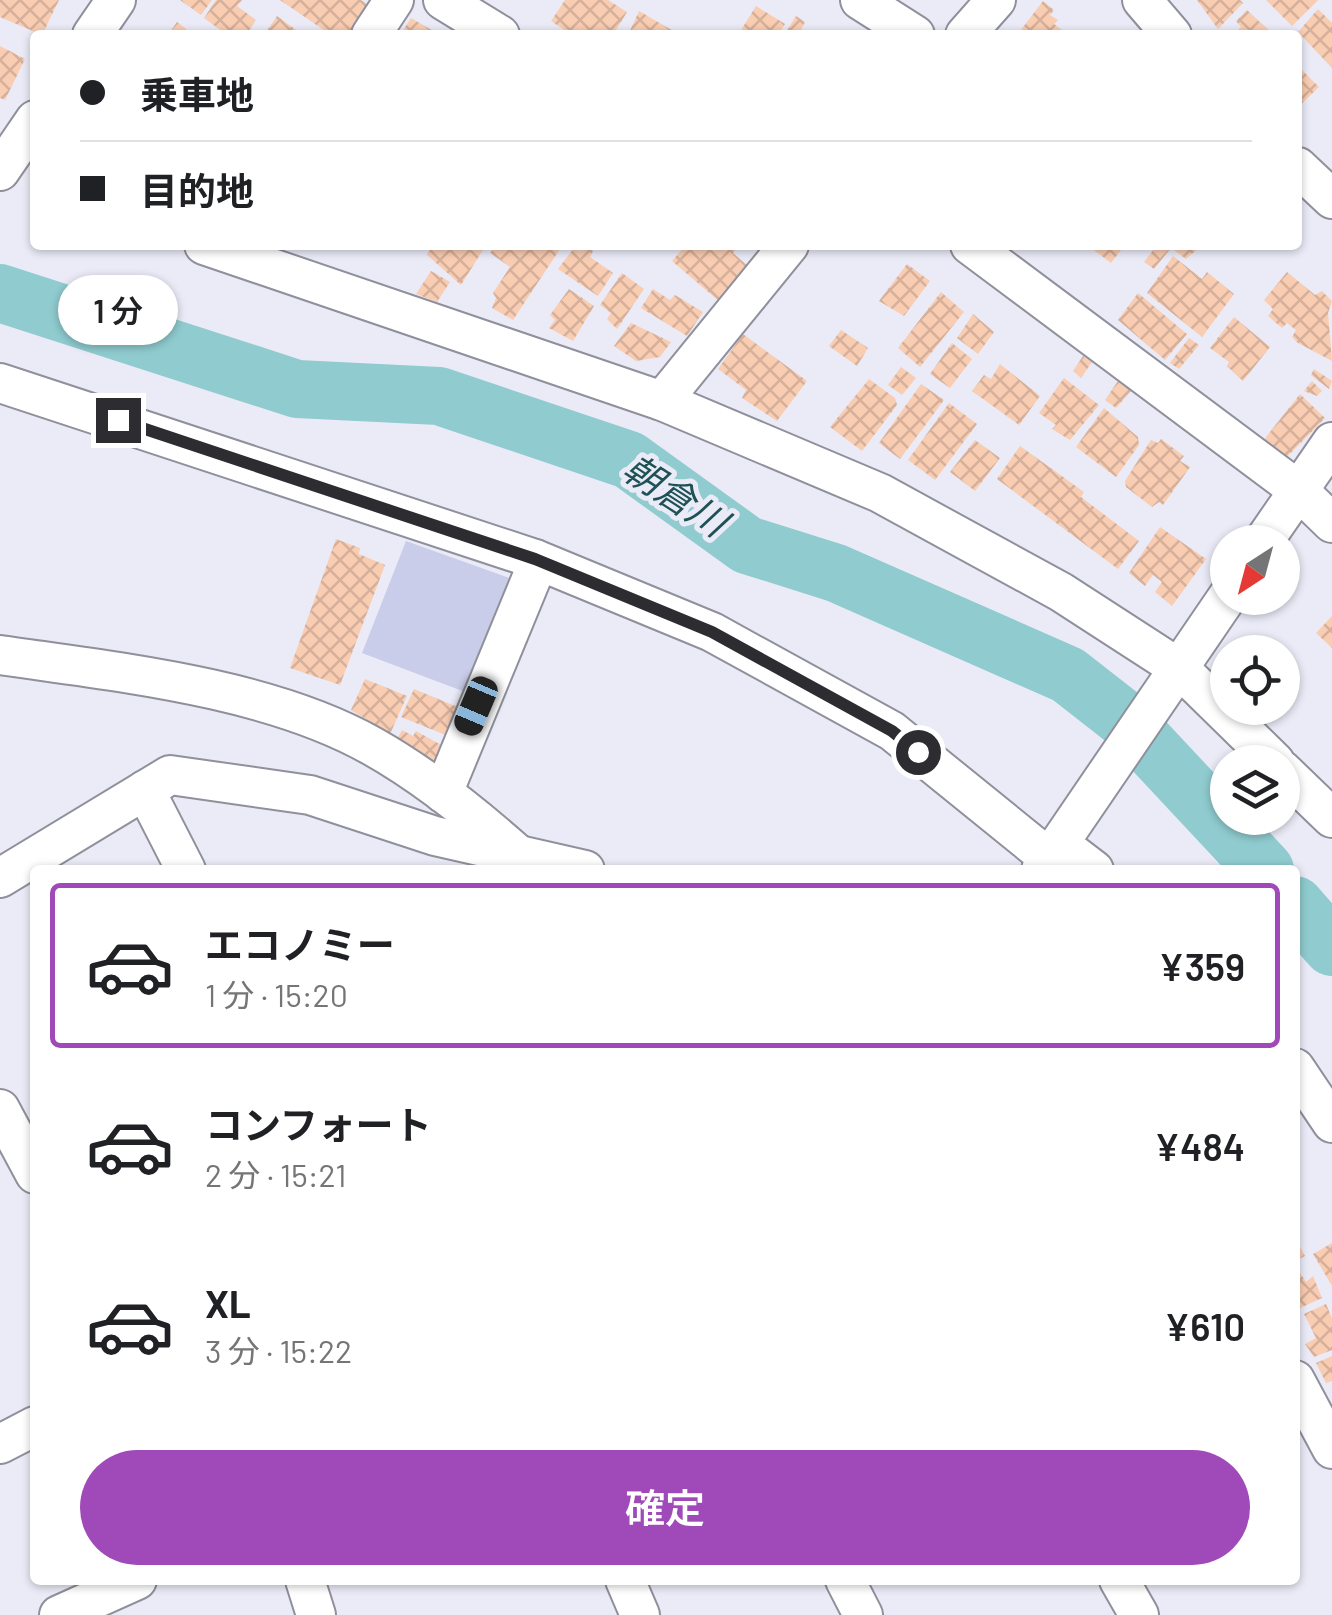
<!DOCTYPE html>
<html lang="ja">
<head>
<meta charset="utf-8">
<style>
	body { margin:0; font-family:Barlow,"Noto Sans JP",sans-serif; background:#f6f6f6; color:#202124; height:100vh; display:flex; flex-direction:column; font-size:38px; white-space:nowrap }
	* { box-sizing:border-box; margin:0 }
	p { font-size:32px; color:#757577 }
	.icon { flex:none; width:55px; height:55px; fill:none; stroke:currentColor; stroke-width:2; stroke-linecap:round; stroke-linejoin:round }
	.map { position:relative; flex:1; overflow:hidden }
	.details { position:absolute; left:30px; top:865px; width:1270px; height:720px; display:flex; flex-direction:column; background:#fff; border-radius:10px; box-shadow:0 2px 8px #0004 }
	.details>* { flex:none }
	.guide { position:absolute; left:30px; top:30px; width:1272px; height:220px; border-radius:10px; box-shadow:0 2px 8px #0004; display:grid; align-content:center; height:220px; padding:0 50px; background:#fff }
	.needle { width:65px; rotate:216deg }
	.fabs { position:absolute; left:1210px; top:525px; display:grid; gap:20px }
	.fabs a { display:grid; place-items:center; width:90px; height:90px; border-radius:50%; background:#fff; box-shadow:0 2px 8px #0004; font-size:50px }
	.end { position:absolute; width:45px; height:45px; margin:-22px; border:12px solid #2c2c31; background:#fff; box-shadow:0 0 0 5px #fff }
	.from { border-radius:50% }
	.bubble { position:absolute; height:70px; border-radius:35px; background:#fff; box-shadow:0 2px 8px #0004; font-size:32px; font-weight:600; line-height:70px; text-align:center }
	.car { position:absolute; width:30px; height:60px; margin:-30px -15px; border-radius:12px; box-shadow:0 0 8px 2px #0007; background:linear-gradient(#222 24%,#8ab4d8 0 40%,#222 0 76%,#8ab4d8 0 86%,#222 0) }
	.guide b { display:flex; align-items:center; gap:35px; height:95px; font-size:38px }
	.guide b+b { border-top:2px solid #e0e0e0 }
	.guide i { width:25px; height:25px; background:#202124 }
	ul { padding:18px 0 0; list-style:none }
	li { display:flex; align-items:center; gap:30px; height:165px; margin:0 20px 15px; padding:0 30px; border:5px solid transparent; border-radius:10px }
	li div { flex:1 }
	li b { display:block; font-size:38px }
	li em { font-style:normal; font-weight:600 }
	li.current { border-color:#9f4ab8 }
	li>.icon { width:90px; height:90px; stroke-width:1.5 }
	.cta { display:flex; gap:20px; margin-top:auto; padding:20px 50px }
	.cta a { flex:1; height:115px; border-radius:60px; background:#9f4ab8; color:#fff; font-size:40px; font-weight:600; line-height:115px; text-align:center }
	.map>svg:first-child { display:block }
</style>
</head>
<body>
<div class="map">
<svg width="1332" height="1615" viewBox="0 0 1332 1615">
	<defs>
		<pattern id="building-cross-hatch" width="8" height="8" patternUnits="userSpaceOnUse" patternTransform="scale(2.5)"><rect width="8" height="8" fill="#f9cdb2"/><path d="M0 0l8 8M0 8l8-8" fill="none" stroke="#d6b09a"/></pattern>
	</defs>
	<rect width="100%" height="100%" fill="#eaebf7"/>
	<polygon fill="#c9cde9" points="406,541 512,579 465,692 362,653"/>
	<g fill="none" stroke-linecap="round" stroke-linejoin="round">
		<g stroke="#8fcbcf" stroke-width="58">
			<polyline points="0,293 297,389 439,396 629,460 747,545 836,573 1068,675 1123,718 1265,870"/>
			<polyline points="1295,905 1332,947"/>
		</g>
	</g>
	<g fill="url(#building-cross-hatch)">
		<polygon points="0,0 59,0 42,35 0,17"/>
		<polygon points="180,0 212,0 201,15"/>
		<polygon points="216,0 242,0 237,6 256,20 246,35 227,35 204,18"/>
		<polygon points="280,0 361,0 371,7 350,35 331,35"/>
		<polygon points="565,0 608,0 627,12 613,35 581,30 572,35 551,21"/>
		<polygon points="1197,0 1240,0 1243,3 1218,29"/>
		<polygon points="1266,0 1318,0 1292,26"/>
		<polygon points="1043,1 1054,10 1050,15 1058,20 1054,24 1069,35 1017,35"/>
		<polygon points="756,6 785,24 778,35 738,35"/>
		<polygon points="1318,9 1332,23 1332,68 1298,32"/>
		<polygon points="1247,10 1274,35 1233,35 1241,27 1236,21"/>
		<polygon points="639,11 675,32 673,35 628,35"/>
		<polygon points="277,16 303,35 264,35"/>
		<polygon points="796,16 805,22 801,29 810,35 784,35"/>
		<polygon points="411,18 440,35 400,35"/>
		<polygon points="177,22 194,35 168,35"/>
		<polygon points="0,46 25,59 5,100 0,98"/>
		<polygon points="1298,66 1319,87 1298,107"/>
		<polygon points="433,245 486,245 461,285 427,255"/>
		<polygon points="496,245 554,245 560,249 513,320 492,308 496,298 493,293 510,267 490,253"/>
		<polygon points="584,245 593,251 590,257 613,273 598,296 558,269 574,248 579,251"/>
		<polygon points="686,245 739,245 733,253 749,267 720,302 672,261"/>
		<polygon points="1087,245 1125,245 1111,263"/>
		<polygon points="1157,245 1202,245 1186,259 1171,248 1154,269 1144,262"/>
		<polygon points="1173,256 1202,279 1207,272 1234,294 1202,337 1147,293"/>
		<polygon points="907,264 930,281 904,316 879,301"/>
		<polygon points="431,271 450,282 437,302 416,294"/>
		<polygon points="1287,272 1315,295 1322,291 1332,301 1328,313 1332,361 1298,343 1292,337 1296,330 1287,323 1282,328 1268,316 1273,309 1264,300"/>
		<polygon points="622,273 644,289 617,329 607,319 611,313 600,305"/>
		<polygon points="569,289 594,306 573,341 549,328 555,320 550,315"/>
		<polygon points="653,289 670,300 675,295 703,312 687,336 641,308"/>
		<polygon points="941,292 964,312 920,367 898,348"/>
		<polygon points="1138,293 1187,334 1165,360 1118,320"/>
		<polygon points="973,314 994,332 978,354 957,338"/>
		<polygon points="1234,317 1270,347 1243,381 1227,366 1229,362 1210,348"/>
		<polygon points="631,323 671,342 660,357 636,361 614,346"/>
		<polygon points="841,330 868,348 857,366 829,346"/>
		<polygon points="743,334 807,381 777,421 742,398 746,390 718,369"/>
		<polygon points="1189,338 1199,345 1179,369 1170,363"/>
		<polygon points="952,343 972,359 950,388 930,374"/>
		<polygon points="1083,356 1092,362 1081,378 1073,371"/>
		<polygon points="1000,364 1040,396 1019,425 972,391 984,375 991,379"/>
		<polygon points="901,367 916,378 902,395 888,385"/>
		<polygon points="1314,369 1332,381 1329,389 1311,375"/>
		<polygon points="1064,378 1099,405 1070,440 1052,429 1056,425 1039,413"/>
		<polygon points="869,379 895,398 897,405 862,451 830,427"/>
		<polygon points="1118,381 1131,391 1116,408 1105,400"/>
		<polygon points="1312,381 1322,391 1317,396 1304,391"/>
		<polygon points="921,384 944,400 900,459 879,443"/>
		<polygon points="1300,394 1325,418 1284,460 1263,441"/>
		<polygon points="949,403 977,424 935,480 908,460"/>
		<polygon points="1104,408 1138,437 1139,445 1116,477 1076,447"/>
		<polygon points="1161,439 1184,456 1180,461 1190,467 1163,505 1159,502 1152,507 1126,487 1125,481 1151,440 1158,443"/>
		<polygon points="975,440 1000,458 975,491 950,472"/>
		<polygon points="1020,446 1084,492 1081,497 1139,541 1118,569 997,479"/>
		<polygon points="1160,527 1206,559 1172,606 1155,592 1162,582 1153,575 1145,586 1129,573"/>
		<polygon points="336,539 360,548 359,554 385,565 340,685 290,668"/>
		<polygon points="1332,616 1332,648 1316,633"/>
		<polygon points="365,679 407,696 390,734 351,710"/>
		<polygon points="414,689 460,708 448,736 401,717"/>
		<polygon points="402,730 413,736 416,731 443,746 444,752 428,775 391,751"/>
		<polygon points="1295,1237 1305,1256 1295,1261"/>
		<polygon points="1332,1243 1332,1286 1313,1254"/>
		<polygon points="1295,1265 1306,1282 1313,1276 1322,1298 1300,1308 1295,1301"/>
		<polygon points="1326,1304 1332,1318 1332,1350 1314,1357 1305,1344 1316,1338 1304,1314"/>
		<polygon points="1332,1356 1332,1381 1326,1383 1316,1363"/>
	</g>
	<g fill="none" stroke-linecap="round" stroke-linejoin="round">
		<defs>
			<g id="minor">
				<polyline points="443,0 500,35"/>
				<polyline points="860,0 915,35"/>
				<polyline points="1142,0 1172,35"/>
				<polyline points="92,35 116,0"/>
				<polyline points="371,35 394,0"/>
				<polyline points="965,35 996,0"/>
				<polyline points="1298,167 1332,199"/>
				<polyline points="0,171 35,120"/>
				<polyline points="204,245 662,401 880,493 1061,592 1180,669 1275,762"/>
				<polyline points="970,245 1298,490 1332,523"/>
				<polyline points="0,383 535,559 712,632 892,731 1050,859"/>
				<polyline points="662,401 789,245"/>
				<polyline points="1263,542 1332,442"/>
				<path d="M0 655C117 672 267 687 372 746 422 774 471 813 514 851"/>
				<polyline points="1282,770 1332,818"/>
				<polyline points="145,790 186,870"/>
				<polyline points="443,793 532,577 535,559"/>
				<polyline points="1060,844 1094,870"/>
				<polyline points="1041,870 1228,596"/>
				<polyline points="0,878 170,775 310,795 435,836 585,870"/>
				<polyline points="1295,1068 1332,1123"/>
				<polyline points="0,1109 35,1174"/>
				<polyline points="1295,1380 1332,1449"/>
				<polyline points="0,1444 35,1426"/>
				<polyline points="305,1580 316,1615"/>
				<polyline points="625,1580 640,1615"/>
				<polyline points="845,1580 863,1615"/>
				<polyline points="1119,1580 1139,1615"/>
				<polyline points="59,1615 137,1580"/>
			</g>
		</defs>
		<use href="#minor" stroke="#8f909b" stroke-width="42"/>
		<use href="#minor" stroke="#fff" stroke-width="38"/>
	</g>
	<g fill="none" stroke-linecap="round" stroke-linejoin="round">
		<polyline stroke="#2c2c31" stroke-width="12" points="118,420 535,559 712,632 892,731 918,752"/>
	</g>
	<g text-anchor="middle" stroke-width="10" stroke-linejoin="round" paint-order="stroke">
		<g font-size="38" font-style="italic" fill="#1e5256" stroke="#eaebf7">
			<text transform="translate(675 496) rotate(33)" y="13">朝倉川</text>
		</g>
	</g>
</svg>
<div class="fabs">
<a><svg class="needle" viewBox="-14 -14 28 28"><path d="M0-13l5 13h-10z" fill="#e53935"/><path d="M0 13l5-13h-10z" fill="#757577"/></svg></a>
<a><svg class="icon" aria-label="locate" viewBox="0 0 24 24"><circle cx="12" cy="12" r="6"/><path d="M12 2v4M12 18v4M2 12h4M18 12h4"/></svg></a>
<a><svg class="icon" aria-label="layers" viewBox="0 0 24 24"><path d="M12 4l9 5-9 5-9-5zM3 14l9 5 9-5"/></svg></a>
</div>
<i class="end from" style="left:918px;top:752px"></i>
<i class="end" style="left:118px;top:420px"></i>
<div class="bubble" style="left:58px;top:275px;width:120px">1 分</div>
<i class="car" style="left:476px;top:706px;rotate:203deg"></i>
<div class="guide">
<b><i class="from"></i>乗車地</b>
<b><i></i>目的地</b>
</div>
<section class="details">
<ul>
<li class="current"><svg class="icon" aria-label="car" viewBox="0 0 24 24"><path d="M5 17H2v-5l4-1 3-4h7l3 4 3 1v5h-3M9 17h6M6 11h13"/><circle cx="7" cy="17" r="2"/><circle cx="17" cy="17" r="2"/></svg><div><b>エコノミー</b><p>1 分 · 15:20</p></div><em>¥359</em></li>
<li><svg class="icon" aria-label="car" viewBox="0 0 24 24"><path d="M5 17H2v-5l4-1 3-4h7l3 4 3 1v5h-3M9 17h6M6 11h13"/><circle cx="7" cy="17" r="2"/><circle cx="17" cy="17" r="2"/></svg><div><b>コンフォート</b><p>2 分 · 15:21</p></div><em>¥484</em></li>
<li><svg class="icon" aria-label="car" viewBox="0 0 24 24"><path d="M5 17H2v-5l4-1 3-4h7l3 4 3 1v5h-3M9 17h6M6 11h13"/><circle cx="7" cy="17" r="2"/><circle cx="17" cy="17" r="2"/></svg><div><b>XL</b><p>3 分 · 15:22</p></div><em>¥610</em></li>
</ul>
<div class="cta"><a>確定</a></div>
</section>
</div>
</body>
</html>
